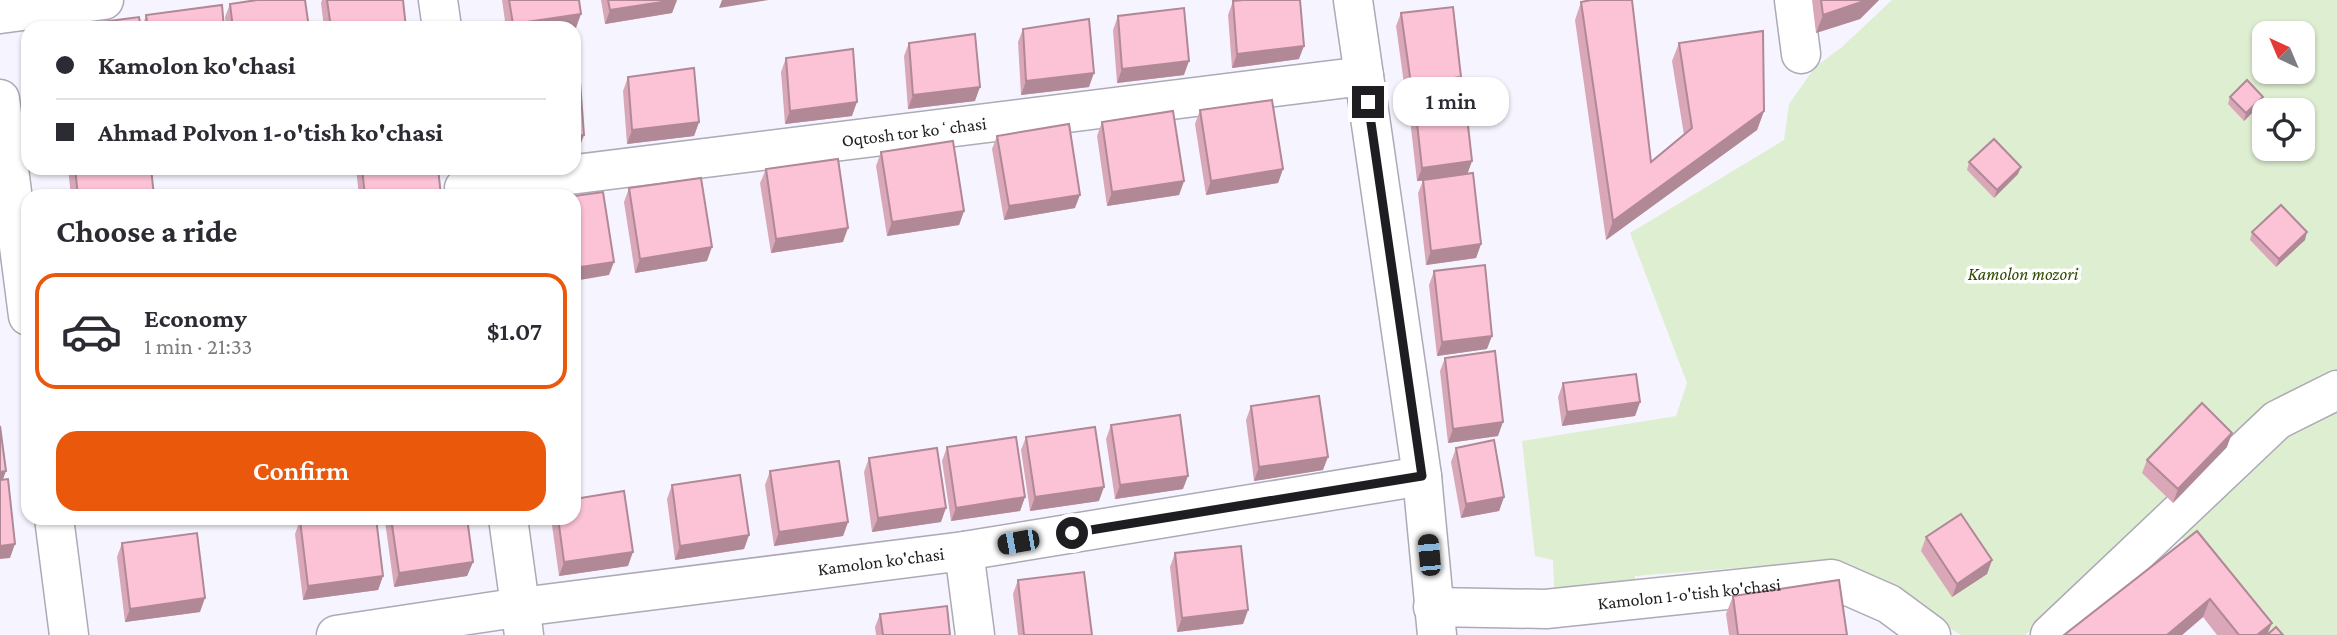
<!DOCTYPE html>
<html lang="en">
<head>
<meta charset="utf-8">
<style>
	body { margin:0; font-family:"Crimson Pro",serif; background:#f2f2f3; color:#2b2b33; height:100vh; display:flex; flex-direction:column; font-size:26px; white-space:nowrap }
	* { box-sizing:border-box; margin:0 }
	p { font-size:23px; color:#7c7c81 }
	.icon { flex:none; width:38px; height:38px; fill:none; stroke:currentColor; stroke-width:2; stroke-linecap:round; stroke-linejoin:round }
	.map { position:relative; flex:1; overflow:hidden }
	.side { position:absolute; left:21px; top:189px; width:560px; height:336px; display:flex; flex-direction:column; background:#fff; border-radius:21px; box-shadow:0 2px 5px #0004 }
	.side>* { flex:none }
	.guide { position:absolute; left:21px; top:21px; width:560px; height:154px; border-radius:21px; box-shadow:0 2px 5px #0004; display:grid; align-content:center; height:154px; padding:0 35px; background:#fff }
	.needle { width:46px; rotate:316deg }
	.tools { position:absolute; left:2252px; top:21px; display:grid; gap:14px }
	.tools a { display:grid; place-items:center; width:63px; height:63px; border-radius:14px; background:#fff; box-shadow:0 2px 5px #0004; font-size:35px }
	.end { position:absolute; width:32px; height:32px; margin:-16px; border:9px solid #1e1e22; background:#fff; box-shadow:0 0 0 4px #fff }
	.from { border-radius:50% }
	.bubble { position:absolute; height:49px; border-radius:21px; background:#fff; box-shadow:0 2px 5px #0004; font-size:23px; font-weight:600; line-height:49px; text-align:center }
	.car { position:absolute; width:21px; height:42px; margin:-21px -10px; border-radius:9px; box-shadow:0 0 5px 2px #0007; background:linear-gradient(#222 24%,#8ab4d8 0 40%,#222 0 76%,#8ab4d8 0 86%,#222 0) }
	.guide b { display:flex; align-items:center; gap:24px; height:66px; font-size:26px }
	.guide b+b { border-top:2px solid #e1e1e2 }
	.guide i { width:18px; height:18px; background:#2b2b33 }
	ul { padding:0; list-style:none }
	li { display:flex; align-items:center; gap:21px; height:116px; margin:0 14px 10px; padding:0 21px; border:4px solid #e1e1e2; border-radius:21px }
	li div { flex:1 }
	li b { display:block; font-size:26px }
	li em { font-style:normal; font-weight:600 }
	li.active { border-color:#ea580c }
	li>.icon { width:63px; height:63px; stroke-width:1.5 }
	h2 { padding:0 35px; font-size:32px; line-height:84px }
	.cta { display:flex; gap:14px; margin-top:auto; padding:14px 35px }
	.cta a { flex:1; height:80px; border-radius:21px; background:#ea580c; color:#fff; font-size:28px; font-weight:600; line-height:80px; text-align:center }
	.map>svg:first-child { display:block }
</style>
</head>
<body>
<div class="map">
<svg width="2337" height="635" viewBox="0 0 2337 635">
	<rect width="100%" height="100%" fill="#f6f5ff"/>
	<path fill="#deeed1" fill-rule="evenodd" d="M1892 0H2337V635H2268L2224 583 2167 522 2073 594 2025 635H1961L1836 560 1635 576V600L1555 607 1553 560 1535 556 1522 441 1676 416 1687 383 1630 233 1784 140 1789 104 1815 67 1842 47ZM2264 33H2303V72H2264ZM2264 110H2303V149H2264Z"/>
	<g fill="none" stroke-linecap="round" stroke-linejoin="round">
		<defs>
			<g id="minor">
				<polyline points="438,0 442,28"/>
				<polyline points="1353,0 1422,476 1437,635"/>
				<polyline points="1794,0 1801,54"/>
				<polyline points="0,14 104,0"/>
				<polyline points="0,99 28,316"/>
				<polyline points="464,188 1364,76"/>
				<polyline points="54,518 69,635"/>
				<polyline points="508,518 524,635"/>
				<polyline points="964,551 975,635"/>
				<path id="s1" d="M1433 607 1546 609 1832 579 1889 604 1931 635"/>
				<path id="s2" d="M336 635 521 607 964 551 1422 476"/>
				<polyline points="2050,635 2277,420 2337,390"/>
			</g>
		</defs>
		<use href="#minor" stroke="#abaab6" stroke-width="41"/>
		<use href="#minor" stroke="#fff" stroke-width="38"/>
	</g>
	<g fill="#d9a7b8">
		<polygon points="322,0 403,0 406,28 324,28 321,3"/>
		<polygon points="502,0 579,0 576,28 506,28"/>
		<polygon points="601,0 677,0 672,13 605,24"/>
		<polygon points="1812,0 1879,0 1860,19 1816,33"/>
		<polygon points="1233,1 1299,59 1232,68 1228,15"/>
		<polygon points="1581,2 1651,162 1684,135 1672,61 1679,43 1764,111 1757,130 1606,240 1575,20"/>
		<polygon points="230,4 309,28 226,28 225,17"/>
		<polygon points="1401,13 1456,91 1472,161 1467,174 1481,244 1476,258 1426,265 1418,193 1423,181 1417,181 1409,110 1414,97 1406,98 1396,26"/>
		<polygon points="146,15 224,28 142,28"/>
		<polygon points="1118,16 1184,75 1117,83 1113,30"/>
		<polygon points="1023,29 1089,87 1021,95 1018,42"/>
		<polygon points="909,43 975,101 908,109 904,56"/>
		<polygon points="786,58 852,116 785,124 781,72"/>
		<polygon points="628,77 699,122 694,136 627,144 623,91"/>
		<polygon points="2230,97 2261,104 2244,121 2228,104"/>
		<polygon points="1200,110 1283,169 1278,183 1206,195 1195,124"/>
		<polygon points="1102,122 1184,181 1179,195 1107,206 1097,136"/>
		<polygon points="997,136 1075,208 1004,220 992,149"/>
		<polygon points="881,152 964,211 959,225 887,236 876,166"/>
		<polygon points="1969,162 2018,174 1994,198 1967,170"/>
		<polygon points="68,168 151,168 154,196 71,196"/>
		<polygon points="356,168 438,168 441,196 359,196"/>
		<polygon points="766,169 843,242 771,253 760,183"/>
		<polygon points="629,188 707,261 635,273 624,202"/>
		<polygon points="2252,232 2305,240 2276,267 2250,240"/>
		<polygon points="1434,271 1487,349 1437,356 1429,285"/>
		<polygon points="1445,358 1498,436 1448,443 1440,371"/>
		<polygon points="1563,383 1640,402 1635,416 1562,426 1558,397"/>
		<polygon points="1251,406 1323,470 1254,481 1246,420"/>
		<polygon points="1111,425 1183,489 1115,499 1106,439"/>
		<polygon points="1026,437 1099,501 1030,511 1021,450"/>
		<polygon points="947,447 1025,497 1020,511 951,521 942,461"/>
		<polygon points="2227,447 2173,503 2142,473 2147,460"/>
		<polygon points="1456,448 1504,497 1499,511 1461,518 1451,462"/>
		<polygon points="869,458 941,522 872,532 864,472"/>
		<polygon points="770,471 848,522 843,536 774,546 765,485"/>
		<polygon points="672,485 749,535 744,549 675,560 667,499"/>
		<polygon points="386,518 467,518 473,562 467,576 394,587 385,521"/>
		<polygon points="551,518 574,518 628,566 559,576"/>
		<polygon points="300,520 383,576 378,590 303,600 295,534"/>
		<polygon points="2197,531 2267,634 2283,635 2217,635 2203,617 2182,635 2064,635"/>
		<polygon points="1926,537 1992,560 1987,574 1952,597 1921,551"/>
		<polygon points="122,543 200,612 125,622 117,557"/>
		<polygon points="1175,553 1248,610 1243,624 1177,632 1170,567"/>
		<polygon points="1018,580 1092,635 1018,635 1013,594"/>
		<polygon points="1733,596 1847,635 1729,635 1726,614"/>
		<polygon points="880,614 950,635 876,635 875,627"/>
	</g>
	<g fill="#b08896">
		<polygon points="677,0 672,13 605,24 610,10"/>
		<polygon points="722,0 769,0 719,8"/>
		<polygon points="1867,0 1879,0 1860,19 1816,33 1823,15"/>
		<polygon points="581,14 576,28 511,28 513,24"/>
		<polygon points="1304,46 1299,59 1232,68 1237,54"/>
		<polygon points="1189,61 1184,75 1117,83 1122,69"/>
		<polygon points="1094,73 1089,87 1021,95 1026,81"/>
		<polygon points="1461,77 1456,91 1406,98 1411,84"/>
		<polygon points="980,87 975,101 908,109 913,95"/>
		<polygon points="2263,97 2261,104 2244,121 2246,113"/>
		<polygon points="857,102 852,116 785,124 790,111"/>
		<polygon points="1764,111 1757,130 1606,240 1613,221"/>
		<polygon points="699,122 694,136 627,144 632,130"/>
		<polygon points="584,135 579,149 574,150 574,136"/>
		<polygon points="1472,161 1467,175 1417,181 1422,168"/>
		<polygon points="2021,167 2018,174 1994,198 1997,190"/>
		<polygon points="1283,169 1278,183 1206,195 1211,181"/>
		<polygon points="1184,181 1179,195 1107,206 1112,192"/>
		<polygon points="1080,195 1075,208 1004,220 1009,206"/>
		<polygon points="964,211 959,225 887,236 892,222"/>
		<polygon points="848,228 843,242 771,253 776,239"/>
		<polygon points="2307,232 2305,240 2276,267 2279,259"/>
		<polygon points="1481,244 1476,258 1426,265 1431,251"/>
		<polygon points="712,247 707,261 635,273 640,259"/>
		<polygon points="614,262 609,275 574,281 574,268"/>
		<polygon points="1492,336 1487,349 1437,356 1442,342"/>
		<polygon points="1640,402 1635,416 1562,426 1567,412"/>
		<polygon points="1503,422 1498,436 1448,443 1453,429"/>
		<polygon points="2232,433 2227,447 2173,503 2178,489"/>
		<polygon points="1328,457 1323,470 1254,481 1259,467"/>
		<polygon points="6,471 1,485 0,485 0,472"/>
		<polygon points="1188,476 1183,489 1115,499 1120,485"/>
		<polygon points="1104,487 1099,501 1030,511 1035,497"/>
		<polygon points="1025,497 1020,511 951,521 956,508"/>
		<polygon points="1504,497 1499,511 1461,518 1466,504"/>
		<polygon points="946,508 941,522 872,532 878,518"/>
		<polygon points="848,522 843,536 774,546 779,532"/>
		<polygon points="749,535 744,549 675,560 680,546"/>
		<polygon points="15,544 10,558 0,559 0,546"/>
		<polygon points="633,552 628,566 559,576 564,562"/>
		<polygon points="1992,560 1987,574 1952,597 1957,584"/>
		<polygon points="473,562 467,576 394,587 399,573"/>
		<polygon points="383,576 378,590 303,600 308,586"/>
		<polygon points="205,598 200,612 125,622 130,609"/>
		<polygon points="2210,599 2203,617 2182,635 2167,635"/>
		<polygon points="1248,610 1243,624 1177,632 1182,618"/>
		<polygon points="2272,623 2267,635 2257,635"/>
	</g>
	<g fill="#fcc2d6" stroke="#b08896" stroke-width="2">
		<polygon points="257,0 305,0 309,28 233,28 230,4"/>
		<polygon points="327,0 403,0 406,28 331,28"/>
		<polygon points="509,0 579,0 581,14 513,24"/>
		<polygon points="608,0 675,0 610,10"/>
		<polygon points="1243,0 1300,0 1304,46 1237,54 1233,1"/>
		<polygon points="1591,0 1632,0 1651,162 1692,128 1679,43 1763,31 1764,111 1613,221 1581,2"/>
		<polygon points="1821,0 1867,0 1823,15"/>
		<polygon points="222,5 224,28 148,28 146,15"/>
		<polygon points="1453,7 1461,77 1411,84 1401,13"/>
		<polygon points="1184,8 1189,61 1122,69 1118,16"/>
		<polygon points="139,17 141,28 64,28 64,27"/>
		<polygon points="1089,19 1094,73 1026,81 1023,29"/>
		<polygon points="975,34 980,87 913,95 909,43"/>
		<polygon points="853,49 857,102 790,111 786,58"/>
		<polygon points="694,68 699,122 632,130 628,77"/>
		<polygon points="2247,80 2263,97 2246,113 2230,97"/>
		<polygon points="580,82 584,135 574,136 574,83"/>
		<polygon points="1464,90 1472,161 1422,168 1414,96"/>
		<polygon points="1272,100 1283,169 1211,181 1200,110"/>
		<polygon points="1173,111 1184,181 1112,192 1102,122"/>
		<polygon points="1069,124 1080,195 1009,206 997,136"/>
		<polygon points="1994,139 2021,167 1997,190 1969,162"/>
		<polygon points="953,141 964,211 892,222 881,152"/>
		<polygon points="838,159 848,228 776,239 766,169"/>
		<polygon points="75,168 151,168 154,196 78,196"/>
		<polygon points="362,168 438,168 441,196 365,196"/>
		<polygon points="1473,173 1481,244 1431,251 1423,180"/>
		<polygon points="701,178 712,247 640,259 629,188"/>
		<polygon points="603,192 614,262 574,268 574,196"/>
		<polygon points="2281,205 2307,232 2279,259 2252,232"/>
		<polygon points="1485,265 1492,336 1442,342 1434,271"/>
		<polygon points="1495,351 1503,422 1453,429 1445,358"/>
		<polygon points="1636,374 1640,402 1567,412 1563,383"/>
		<polygon points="1319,396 1328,457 1259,467 1251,406"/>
		<polygon points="2202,403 2232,433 2178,489 2147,460"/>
		<polygon points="1180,415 1188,476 1120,485 1111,425"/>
		<polygon points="0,426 6,471 0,472"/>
		<polygon points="1095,427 1104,487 1035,497 1026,437"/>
		<polygon points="1016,437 1025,497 956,508 947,447"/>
		<polygon points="1494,440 1504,497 1466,504 1456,448"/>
		<polygon points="937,448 946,508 878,518 869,458"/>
		<polygon points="839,461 848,522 779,532 770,471"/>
		<polygon points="740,475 749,535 680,546 672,485"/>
		<polygon points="8,479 15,544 0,546 0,480"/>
		<polygon points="624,491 633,552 564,562 558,518 574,518 574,499"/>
		<polygon points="1961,514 1992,560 1957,584 1926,537"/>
		<polygon points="317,518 376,518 383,576 308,586 300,520"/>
		<polygon points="391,518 467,518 473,562 399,573"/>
		<polygon points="2197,531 2272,623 2257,635 2239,635 2210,599 2167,635 2064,635"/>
		<polygon points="197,533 205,598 130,609 122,543"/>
		<polygon points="1241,546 1248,610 1182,618 1175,553"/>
		<polygon points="1084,572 1092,635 1024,635 1018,580"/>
		<polygon points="1839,580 1847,635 1738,635 1733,596"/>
		<polygon points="947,606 950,635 883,635 880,614"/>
		<polygon points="2276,627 2283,635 2267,635"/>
	</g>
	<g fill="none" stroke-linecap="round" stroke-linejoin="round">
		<polyline stroke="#1e1e22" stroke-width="9" points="1072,533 1422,476 1368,102"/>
	</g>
	<g text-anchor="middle" stroke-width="7" stroke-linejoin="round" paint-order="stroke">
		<g font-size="18" fill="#1e1e22" stroke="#fff">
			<text transform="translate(914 132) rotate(-7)" y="6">Oqtosh tor koʻchasi</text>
			<text dy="6" stroke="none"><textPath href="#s2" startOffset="550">Kamolon ko'chasi</textPath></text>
			<text dy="6" stroke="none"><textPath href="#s1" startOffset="257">Kamolon 1-o'tish ko'chasi</textPath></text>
		</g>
		<g font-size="18" font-style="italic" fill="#2d4a00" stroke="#fff">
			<text x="2023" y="280">Kamolon mozori</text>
		</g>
	</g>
</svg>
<div class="tools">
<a><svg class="needle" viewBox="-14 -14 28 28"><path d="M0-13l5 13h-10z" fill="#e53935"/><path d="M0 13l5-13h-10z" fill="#7c7c81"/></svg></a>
<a><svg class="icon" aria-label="locate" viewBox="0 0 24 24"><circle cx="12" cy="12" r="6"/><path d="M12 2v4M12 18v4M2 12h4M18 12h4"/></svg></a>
</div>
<i class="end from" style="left:1072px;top:533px"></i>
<i class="end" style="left:1368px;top:102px"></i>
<div class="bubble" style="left:1393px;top:77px;width:116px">1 min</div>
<i class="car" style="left:1018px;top:542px;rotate:260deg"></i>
<i class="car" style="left:1429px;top:555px;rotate:355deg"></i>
<div class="guide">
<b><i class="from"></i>Kamolon ko'chasi</b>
<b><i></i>Ahmad Polvon 1-o'tish ko'chasi</b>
</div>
<section class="side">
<h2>Choose a ride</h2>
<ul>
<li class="active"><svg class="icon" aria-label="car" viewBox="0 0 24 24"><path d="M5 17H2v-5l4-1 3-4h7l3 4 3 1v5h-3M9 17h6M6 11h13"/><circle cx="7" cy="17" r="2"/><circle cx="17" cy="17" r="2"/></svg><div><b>Economy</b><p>1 min · 21:33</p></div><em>$1.07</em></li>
</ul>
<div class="cta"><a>Confirm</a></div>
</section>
</div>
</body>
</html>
